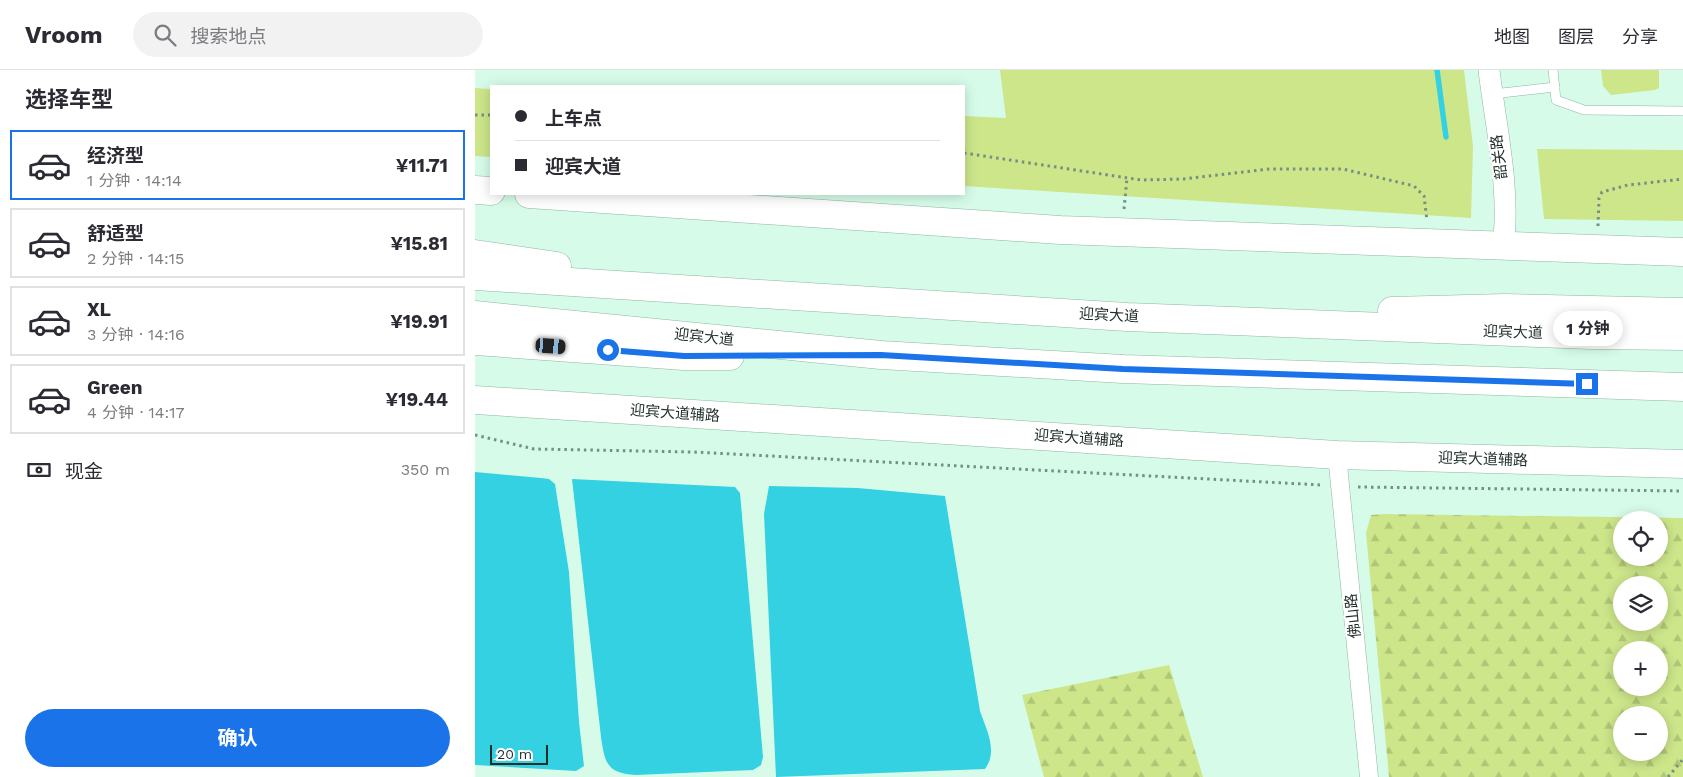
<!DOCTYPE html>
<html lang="zh">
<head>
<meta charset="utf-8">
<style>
	body { margin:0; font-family:"Work Sans","Noto Sans SC",sans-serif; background:#f2f2f3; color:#2b2b33; height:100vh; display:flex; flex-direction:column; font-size:19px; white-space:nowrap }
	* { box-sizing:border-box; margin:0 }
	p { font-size:16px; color:#7c7c81 }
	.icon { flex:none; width:28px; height:28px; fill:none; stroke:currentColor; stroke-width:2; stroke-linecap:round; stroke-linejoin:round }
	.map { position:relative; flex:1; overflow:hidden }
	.side { display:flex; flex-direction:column; background:#fff; width:475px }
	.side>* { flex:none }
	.guide { position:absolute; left:15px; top:15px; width:475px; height:110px; border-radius:0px; box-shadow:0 2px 12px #0003; display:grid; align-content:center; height:110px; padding:0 25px; background:#fff }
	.tools { position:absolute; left:1138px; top:441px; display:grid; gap:10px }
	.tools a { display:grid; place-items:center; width:55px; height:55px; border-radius:50%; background:#fff; box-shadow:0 2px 12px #0003; font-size:25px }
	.scale { position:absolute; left:15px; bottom:12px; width:58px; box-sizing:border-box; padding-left:5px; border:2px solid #1f2e27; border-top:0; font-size:14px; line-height:18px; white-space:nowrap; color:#1f2e27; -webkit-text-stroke:4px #fff; paint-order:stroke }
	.end { position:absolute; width:22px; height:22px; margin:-11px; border:6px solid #1a73e8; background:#fff; box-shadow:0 0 0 2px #fff }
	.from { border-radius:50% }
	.bubble { position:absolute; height:35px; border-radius:18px; background:#fff; box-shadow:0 2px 12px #0003; font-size:16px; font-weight:700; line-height:35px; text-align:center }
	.car { position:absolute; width:15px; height:30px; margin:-15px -8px; border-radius:6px; box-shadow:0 0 4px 1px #0007; background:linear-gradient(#222 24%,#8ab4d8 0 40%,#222 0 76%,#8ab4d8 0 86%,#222 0) }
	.guide b { display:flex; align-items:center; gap:18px; height:48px; font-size:19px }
	.guide b+b { border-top:1px solid #e1e1e2 }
	.guide i { width:12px; height:12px; background:#2b2b33 }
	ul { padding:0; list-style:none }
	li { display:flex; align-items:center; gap:15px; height:70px; margin:0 10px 8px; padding:0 15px; border:2px solid #e1e1e2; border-radius:0px }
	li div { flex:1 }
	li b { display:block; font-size:19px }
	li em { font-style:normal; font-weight:700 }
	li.current { border-color:#1a73e8 }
	li>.icon { width:45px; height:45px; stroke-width:1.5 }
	h2 { padding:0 25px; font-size:22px; line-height:60px }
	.pay { display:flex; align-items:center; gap:12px; height:55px; padding:0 25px; font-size:19px }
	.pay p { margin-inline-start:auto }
	.action { display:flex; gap:10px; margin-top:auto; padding:10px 25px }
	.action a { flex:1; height:58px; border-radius:30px; background:#1a73e8; color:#fff; font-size:20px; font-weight:700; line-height:58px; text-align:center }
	header { display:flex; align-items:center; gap:30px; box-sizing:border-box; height:70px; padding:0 25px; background:#fff; border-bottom:1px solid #e1e1e2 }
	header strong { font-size:24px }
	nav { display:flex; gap:28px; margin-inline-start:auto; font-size:18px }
	.search { width:350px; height:45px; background:#f2f2f3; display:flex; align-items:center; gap:12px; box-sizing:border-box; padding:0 18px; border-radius:28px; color:#7c7c81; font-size:19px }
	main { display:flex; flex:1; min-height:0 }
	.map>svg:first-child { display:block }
</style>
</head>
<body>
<header>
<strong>Vroom</strong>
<div class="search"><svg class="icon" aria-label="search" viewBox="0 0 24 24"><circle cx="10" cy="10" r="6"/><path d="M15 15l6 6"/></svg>搜索地点</div>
<nav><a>地图</a><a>图层</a><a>分享</a></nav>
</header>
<main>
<section class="side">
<h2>选择车型</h2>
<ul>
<li class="current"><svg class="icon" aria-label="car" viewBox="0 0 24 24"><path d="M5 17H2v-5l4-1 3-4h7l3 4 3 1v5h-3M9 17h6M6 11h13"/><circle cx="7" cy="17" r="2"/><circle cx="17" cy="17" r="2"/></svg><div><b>经济型</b><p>1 分钟 · 14:14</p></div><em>¥11.71</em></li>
<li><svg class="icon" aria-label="car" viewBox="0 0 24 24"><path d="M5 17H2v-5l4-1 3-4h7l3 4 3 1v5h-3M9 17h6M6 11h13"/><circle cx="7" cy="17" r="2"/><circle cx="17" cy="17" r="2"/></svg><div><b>舒适型</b><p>2 分钟 · 14:15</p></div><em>¥15.81</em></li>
<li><svg class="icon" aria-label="car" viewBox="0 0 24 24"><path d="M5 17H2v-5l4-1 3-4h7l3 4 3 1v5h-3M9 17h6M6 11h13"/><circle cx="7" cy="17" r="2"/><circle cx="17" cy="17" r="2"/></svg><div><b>XL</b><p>3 分钟 · 14:16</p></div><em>¥19.91</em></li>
<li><svg class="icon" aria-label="car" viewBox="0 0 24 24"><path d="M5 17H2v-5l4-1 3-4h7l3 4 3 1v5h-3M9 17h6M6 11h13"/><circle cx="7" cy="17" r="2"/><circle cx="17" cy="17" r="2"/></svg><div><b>Green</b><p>4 分钟 · 14:17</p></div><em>¥19.44</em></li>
</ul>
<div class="pay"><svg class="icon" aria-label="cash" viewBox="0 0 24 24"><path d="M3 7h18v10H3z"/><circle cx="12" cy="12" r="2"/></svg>现金<p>350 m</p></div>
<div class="action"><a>确认</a></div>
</section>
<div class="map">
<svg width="1208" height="707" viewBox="0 0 1208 707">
	<defs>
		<pattern id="forest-firs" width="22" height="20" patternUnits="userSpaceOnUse" patternTransform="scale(1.25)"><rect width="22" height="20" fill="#cde68a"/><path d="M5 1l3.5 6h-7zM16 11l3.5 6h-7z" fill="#b0c677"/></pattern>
	</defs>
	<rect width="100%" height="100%" fill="#d6fce9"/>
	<g fill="#cde68a">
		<polygon points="525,0 989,0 998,76 996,148 489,116 489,46 531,48"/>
		<polygon points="1126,0 1184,0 1184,18 1180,20 1136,25 1128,16"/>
		<polygon points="0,18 16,19 16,87 0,86"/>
		<polygon points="1062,79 1208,80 1208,151 1069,149"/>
	</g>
	<g fill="url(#forest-firs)" fill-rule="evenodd">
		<path d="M910 444 1208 448V707H914L891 463 896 445ZM1146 450H1184V488H1146ZM1146 515H1184V552H1146ZM1146 580H1184V618H1146ZM1146 645H1184V682H1146Z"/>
		<polygon points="694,595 728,707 569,707 547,625"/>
	</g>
	<g fill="#33d1e1">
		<polygon points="0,402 66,408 74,409 80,414 94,502 104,652 109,696 101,701 0,695"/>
		<path d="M97 409 260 417 265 423 288 687 286 695 278 700 161 705C132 703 130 694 126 667Z"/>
		<path d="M294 416 383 418 470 426 505 641C512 661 523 681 510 699L301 707 289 444Z"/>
	</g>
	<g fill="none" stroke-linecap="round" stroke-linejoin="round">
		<polyline stroke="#33d1e1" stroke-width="5.5" points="962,0 971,67"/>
		<defs>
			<g id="service">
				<polyline points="1078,0 1081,30 1109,40 1208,41"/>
				<polyline points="1018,24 1080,17"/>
			</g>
			<polyline id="minor" points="862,385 894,707"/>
			<path id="tertiary" d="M1014 0C1020 52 1036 123 1028 174"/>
			<g id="primary">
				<polyline points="0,120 16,121"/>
				<polyline points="54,124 585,160 1208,182"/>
				<polyline points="0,330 862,385 1208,394"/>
			</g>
			<g id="trunk">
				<polyline points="0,184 82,196"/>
				<polyline points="0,206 652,247 1117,265 1208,266"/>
				<polyline points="917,241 1030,238 1208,242"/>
				<polyline points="0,245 406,285 648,299 1208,317"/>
				<polyline points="0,271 209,286 255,286"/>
			</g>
		</defs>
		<use href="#service" stroke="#90b5a3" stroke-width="10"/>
		<use href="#minor" stroke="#90b5a3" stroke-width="19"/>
		<use href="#tertiary" stroke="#90b5a3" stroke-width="22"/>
		<use href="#primary" stroke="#90b5a3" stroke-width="29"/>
		<use href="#trunk" stroke="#90b5a3" stroke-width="29"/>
		<g stroke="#758f82" stroke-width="3" stroke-dasharray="2.5 4" stroke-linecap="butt">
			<polyline points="0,45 16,45"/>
			<polyline points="489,83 666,110 709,109 794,99 868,99 939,116 949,126 952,151"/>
			<polyline points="649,139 652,108"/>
			<polyline points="1123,156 1124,128 1127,122 1153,115 1208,109"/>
			<polyline points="0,365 59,379 219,382 847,415"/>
			<polyline points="883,417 1208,421"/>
			<polyline points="1193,707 1208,689"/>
		</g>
		<use href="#service" stroke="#fff" stroke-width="9"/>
		<use href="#minor" stroke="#fff" stroke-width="18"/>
		<use href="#tertiary" stroke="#fff" stroke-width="21"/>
		<use href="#primary" stroke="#fff" stroke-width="28"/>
		<use href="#trunk" stroke="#fff" stroke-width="28"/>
	</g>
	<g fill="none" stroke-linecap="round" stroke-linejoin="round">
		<polyline stroke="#1a73e8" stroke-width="6" points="133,280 209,286 406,285 648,299 1112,314"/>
	</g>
	<g text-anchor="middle" stroke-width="4.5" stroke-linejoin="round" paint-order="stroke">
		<g font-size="15" fill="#1f2e27" stroke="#fff">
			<text transform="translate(1024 87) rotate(-97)" y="5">韶关路</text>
			<text transform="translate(634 245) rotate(3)" y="5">迎宾大道</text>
			<text transform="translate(1038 262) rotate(2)" y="5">迎宾大道</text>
			<text transform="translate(229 267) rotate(6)" y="5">迎宾大道</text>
			<text transform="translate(200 343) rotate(4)" y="5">迎宾大道辅路</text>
			<text transform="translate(604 368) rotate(4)" y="5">迎宾大道辅路</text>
			<text transform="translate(1008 389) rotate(2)" y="5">迎宾大道辅路</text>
			<text transform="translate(878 546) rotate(-96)" y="5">佛山路</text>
		</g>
	</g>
</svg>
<div class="tools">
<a><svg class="icon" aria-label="locate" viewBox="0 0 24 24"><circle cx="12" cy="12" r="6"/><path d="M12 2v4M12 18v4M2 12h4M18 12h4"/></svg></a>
<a><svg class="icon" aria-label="layers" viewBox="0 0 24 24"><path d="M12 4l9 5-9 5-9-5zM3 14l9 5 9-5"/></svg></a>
<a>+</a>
<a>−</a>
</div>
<div class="scale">20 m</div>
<i class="end from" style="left:133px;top:280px"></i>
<i class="end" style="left:1112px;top:314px"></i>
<div class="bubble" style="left:1078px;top:241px;width:70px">1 分钟</div>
<i class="car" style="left:76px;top:276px;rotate:94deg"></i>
<div class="guide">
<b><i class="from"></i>上车点</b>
<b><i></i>迎宾大道</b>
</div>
</div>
</main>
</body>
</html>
